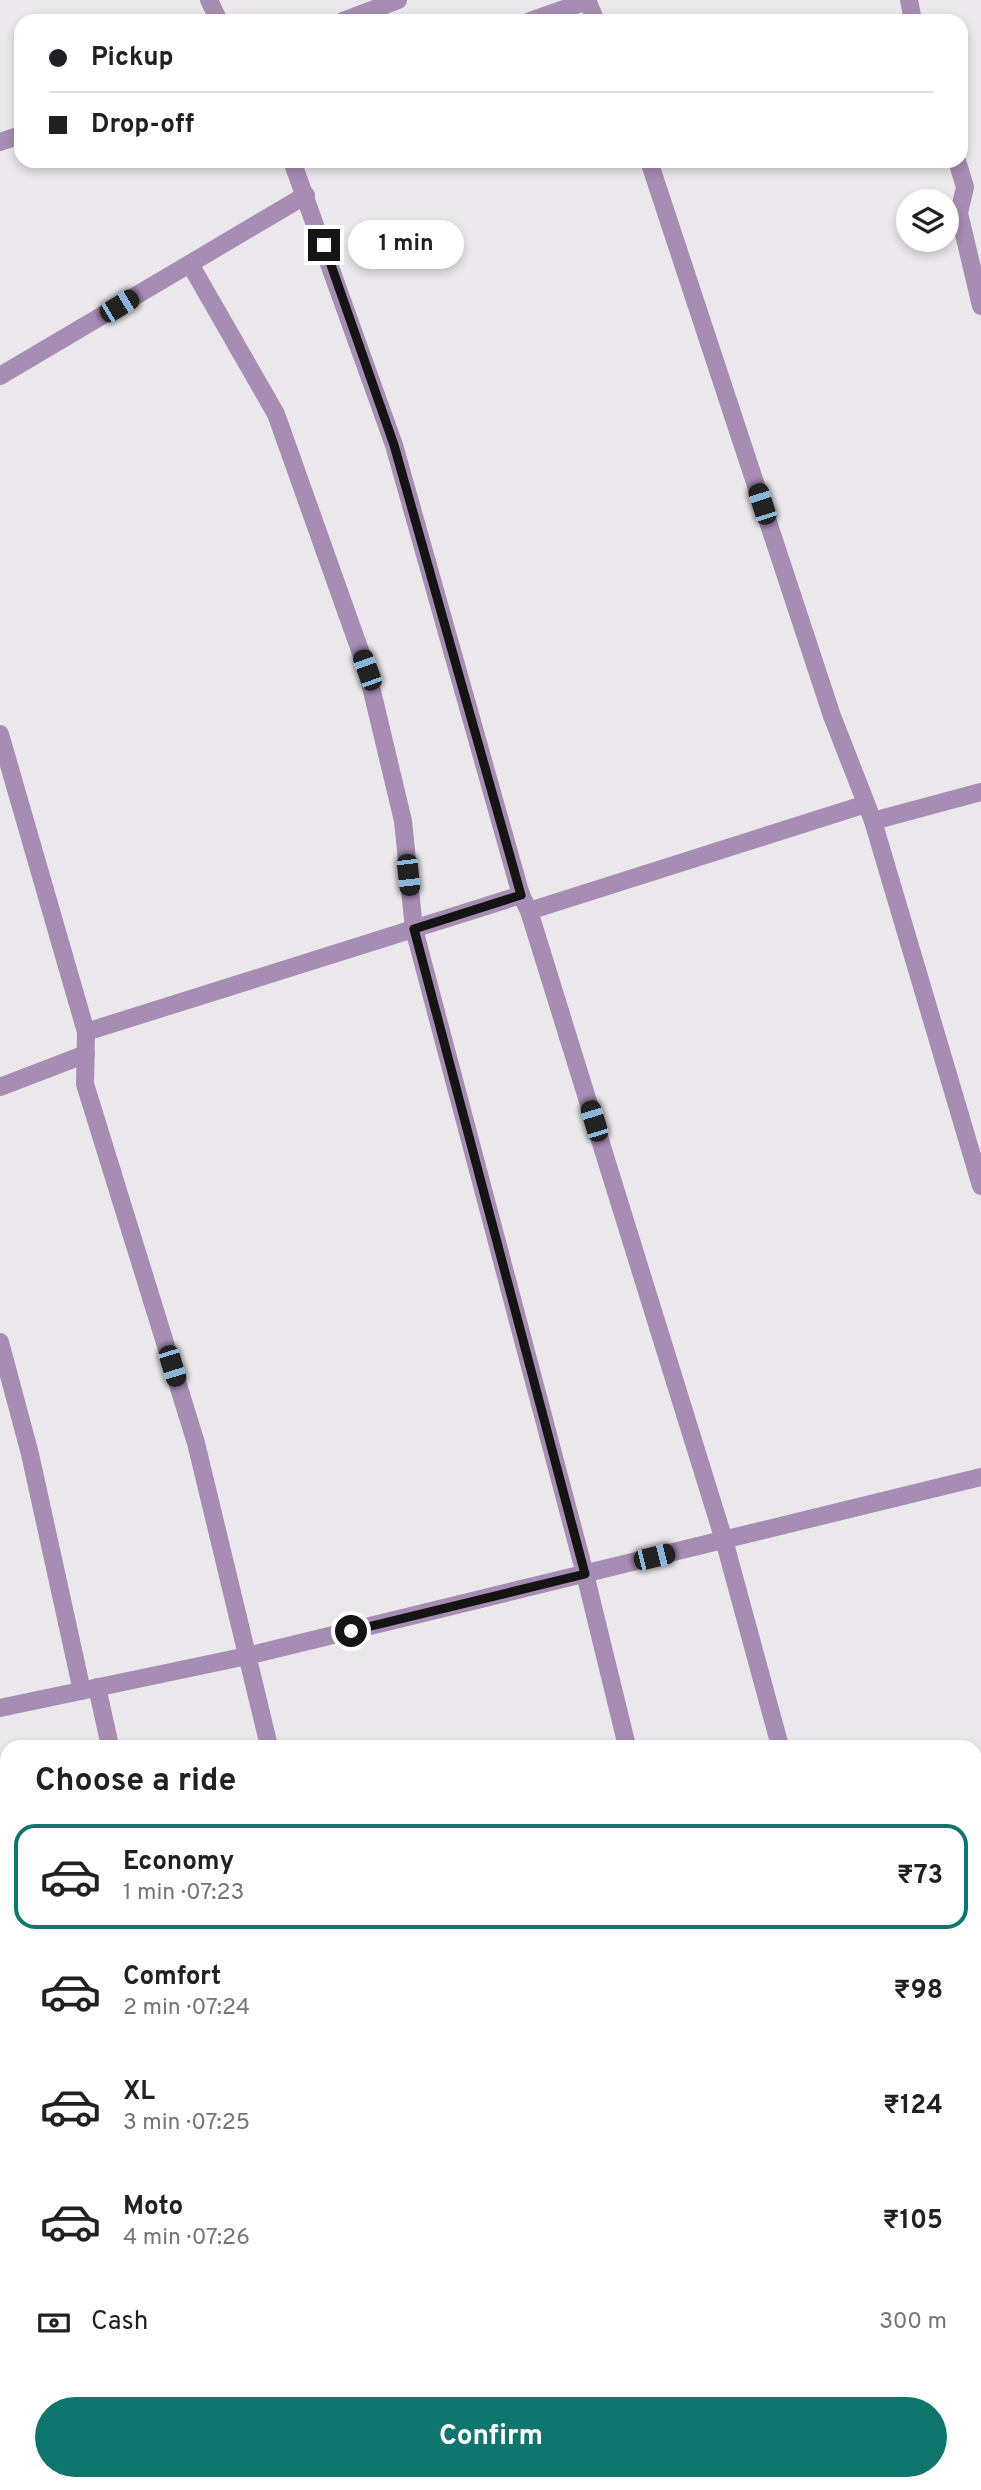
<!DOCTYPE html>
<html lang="en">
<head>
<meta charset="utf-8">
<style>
	body { margin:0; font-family:Overpass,sans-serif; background:#f2f2f2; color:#202124; height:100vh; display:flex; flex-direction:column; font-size:26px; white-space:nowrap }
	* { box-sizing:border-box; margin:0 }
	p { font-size:23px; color:#757577 }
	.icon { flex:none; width:38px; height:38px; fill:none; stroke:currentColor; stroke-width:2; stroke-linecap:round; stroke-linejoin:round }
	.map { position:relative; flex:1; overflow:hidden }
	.panel { position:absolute; left:0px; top:1740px; width:982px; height:751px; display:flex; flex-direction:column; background:#fff; border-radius:21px 21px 0 0; box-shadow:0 4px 10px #0003 }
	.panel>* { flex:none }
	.banner { position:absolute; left:14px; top:14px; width:954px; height:154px; border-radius:21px; box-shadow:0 4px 10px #0003; display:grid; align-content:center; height:154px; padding:0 35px; background:#fff }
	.controls { position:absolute; left:896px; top:189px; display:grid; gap:14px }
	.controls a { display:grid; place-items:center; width:63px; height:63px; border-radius:50%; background:#fff; box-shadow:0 4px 10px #0003; font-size:35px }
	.end { position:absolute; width:32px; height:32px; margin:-16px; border:9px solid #141415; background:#fff; box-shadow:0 0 0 4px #fff }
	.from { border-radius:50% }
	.bubble { position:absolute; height:49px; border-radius:24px; background:#fff; box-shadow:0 4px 10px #0003; font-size:23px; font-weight:700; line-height:49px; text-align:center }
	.car { position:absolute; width:21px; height:42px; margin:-21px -10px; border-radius:9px; box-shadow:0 0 5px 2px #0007; background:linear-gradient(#222 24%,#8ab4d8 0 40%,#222 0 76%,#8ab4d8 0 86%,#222 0) }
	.banner b { display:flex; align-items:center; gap:24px; height:66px; font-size:26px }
	.banner b+b { border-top:2px solid #e0e0e0 }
	.banner i { width:18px; height:18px; background:#202124 }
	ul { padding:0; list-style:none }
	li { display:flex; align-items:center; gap:21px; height:105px; margin:0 14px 10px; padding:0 21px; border:4px solid transparent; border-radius:21px }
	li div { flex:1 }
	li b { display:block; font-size:26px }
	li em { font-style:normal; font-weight:700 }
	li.selected { border-color:#0f766e }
	li>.icon { width:63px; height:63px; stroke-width:1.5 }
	h2 { padding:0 35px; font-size:32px; line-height:84px }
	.pay { display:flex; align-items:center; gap:18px; height:77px; padding:0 35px; font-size:26px }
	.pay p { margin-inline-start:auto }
	.button { display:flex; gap:14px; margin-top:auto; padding:14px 35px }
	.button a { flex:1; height:80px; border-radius:42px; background:#0f766e; color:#fff; font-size:28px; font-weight:700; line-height:80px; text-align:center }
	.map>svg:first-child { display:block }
</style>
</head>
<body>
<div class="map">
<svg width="981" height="2490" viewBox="0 0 981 2490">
	<rect width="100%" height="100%" fill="#ebe8ec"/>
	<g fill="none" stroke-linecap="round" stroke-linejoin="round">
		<g stroke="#a78cb3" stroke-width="18">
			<polyline points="209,0 219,21"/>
			<polyline points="587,0 596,21"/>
			<polyline points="909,0 913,21"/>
			<polyline points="343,21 398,0"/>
			<polyline points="530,21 587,1"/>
			<polyline points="0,142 21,135"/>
			<polyline points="292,161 394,445 521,895"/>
			<polyline points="649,161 832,716 873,821 981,792"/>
			<polyline points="957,161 965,187 959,213 981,306"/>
			<polyline points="190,264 276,414 367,670 403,821 414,929 585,1574 627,1746"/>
			<polyline points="0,376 306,195"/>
			<polyline points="0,734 86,1032 85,1084 196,1443 269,1746"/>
			<polyline points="873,821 981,1186"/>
			<polyline points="529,911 866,804"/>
			<polyline points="86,1032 521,895 529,911 724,1540 780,1746"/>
			<polyline points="0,1087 86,1054"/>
			<polyline points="0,1342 30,1454 82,1691"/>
			<polyline points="97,1687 110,1746"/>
			<polyline points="0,1708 247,1656 981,1477"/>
			<polyline points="975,1865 981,1864"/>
			<polyline points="0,2097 7,2096"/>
			<polyline points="975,2332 981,2344"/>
			<polyline points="975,2394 981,2392"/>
			<polyline points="531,2483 534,2490"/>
			<polyline points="783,2483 787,2490"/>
			<polyline points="688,2490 709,2483"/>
		</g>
	</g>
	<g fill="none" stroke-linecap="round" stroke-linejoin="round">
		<polyline stroke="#141415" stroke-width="9" points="324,245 394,445 521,895 414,929 585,1574 351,1631"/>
	</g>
</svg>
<div class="controls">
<a><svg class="icon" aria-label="layers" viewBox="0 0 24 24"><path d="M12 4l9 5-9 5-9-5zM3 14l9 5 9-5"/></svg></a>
</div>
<i class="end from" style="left:351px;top:1631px"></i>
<i class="end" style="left:324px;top:245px"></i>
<div class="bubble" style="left:348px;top:220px;width:116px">1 min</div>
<i class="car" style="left:119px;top:306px;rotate:59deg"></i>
<i class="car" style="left:762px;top:504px;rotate:342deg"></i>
<i class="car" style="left:367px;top:670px;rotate:340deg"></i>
<i class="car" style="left:408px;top:875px;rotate:174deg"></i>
<i class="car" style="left:594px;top:1121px;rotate:343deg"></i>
<i class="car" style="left:172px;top:1366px;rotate:163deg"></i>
<i class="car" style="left:654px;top:1557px;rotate:76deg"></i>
<div class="banner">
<b><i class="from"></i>Pickup</b>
<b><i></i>Drop-off</b>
</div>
<section class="panel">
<h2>Choose a ride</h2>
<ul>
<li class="selected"><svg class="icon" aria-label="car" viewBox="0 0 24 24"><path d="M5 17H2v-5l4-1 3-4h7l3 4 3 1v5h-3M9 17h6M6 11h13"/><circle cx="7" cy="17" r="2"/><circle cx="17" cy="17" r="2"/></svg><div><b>Economy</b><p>1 min · 07:23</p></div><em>₹73</em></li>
<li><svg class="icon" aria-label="car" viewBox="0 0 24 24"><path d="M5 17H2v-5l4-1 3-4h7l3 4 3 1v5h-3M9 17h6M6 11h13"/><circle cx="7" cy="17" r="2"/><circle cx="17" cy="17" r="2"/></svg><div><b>Comfort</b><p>2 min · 07:24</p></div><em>₹98</em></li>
<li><svg class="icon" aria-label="car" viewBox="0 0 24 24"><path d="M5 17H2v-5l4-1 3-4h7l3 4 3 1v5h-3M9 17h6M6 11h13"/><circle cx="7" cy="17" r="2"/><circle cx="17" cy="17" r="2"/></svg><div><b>XL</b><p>3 min · 07:25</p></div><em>₹124</em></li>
<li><svg class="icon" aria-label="car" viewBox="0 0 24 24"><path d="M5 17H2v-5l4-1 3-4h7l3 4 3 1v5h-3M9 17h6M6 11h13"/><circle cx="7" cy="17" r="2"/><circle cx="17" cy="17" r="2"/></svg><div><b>Moto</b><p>4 min · 07:26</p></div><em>₹105</em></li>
</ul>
<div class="pay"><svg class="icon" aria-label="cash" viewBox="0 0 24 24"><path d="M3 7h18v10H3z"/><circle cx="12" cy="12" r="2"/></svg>Cash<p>300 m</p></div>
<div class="button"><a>Confirm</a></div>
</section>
</div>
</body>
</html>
